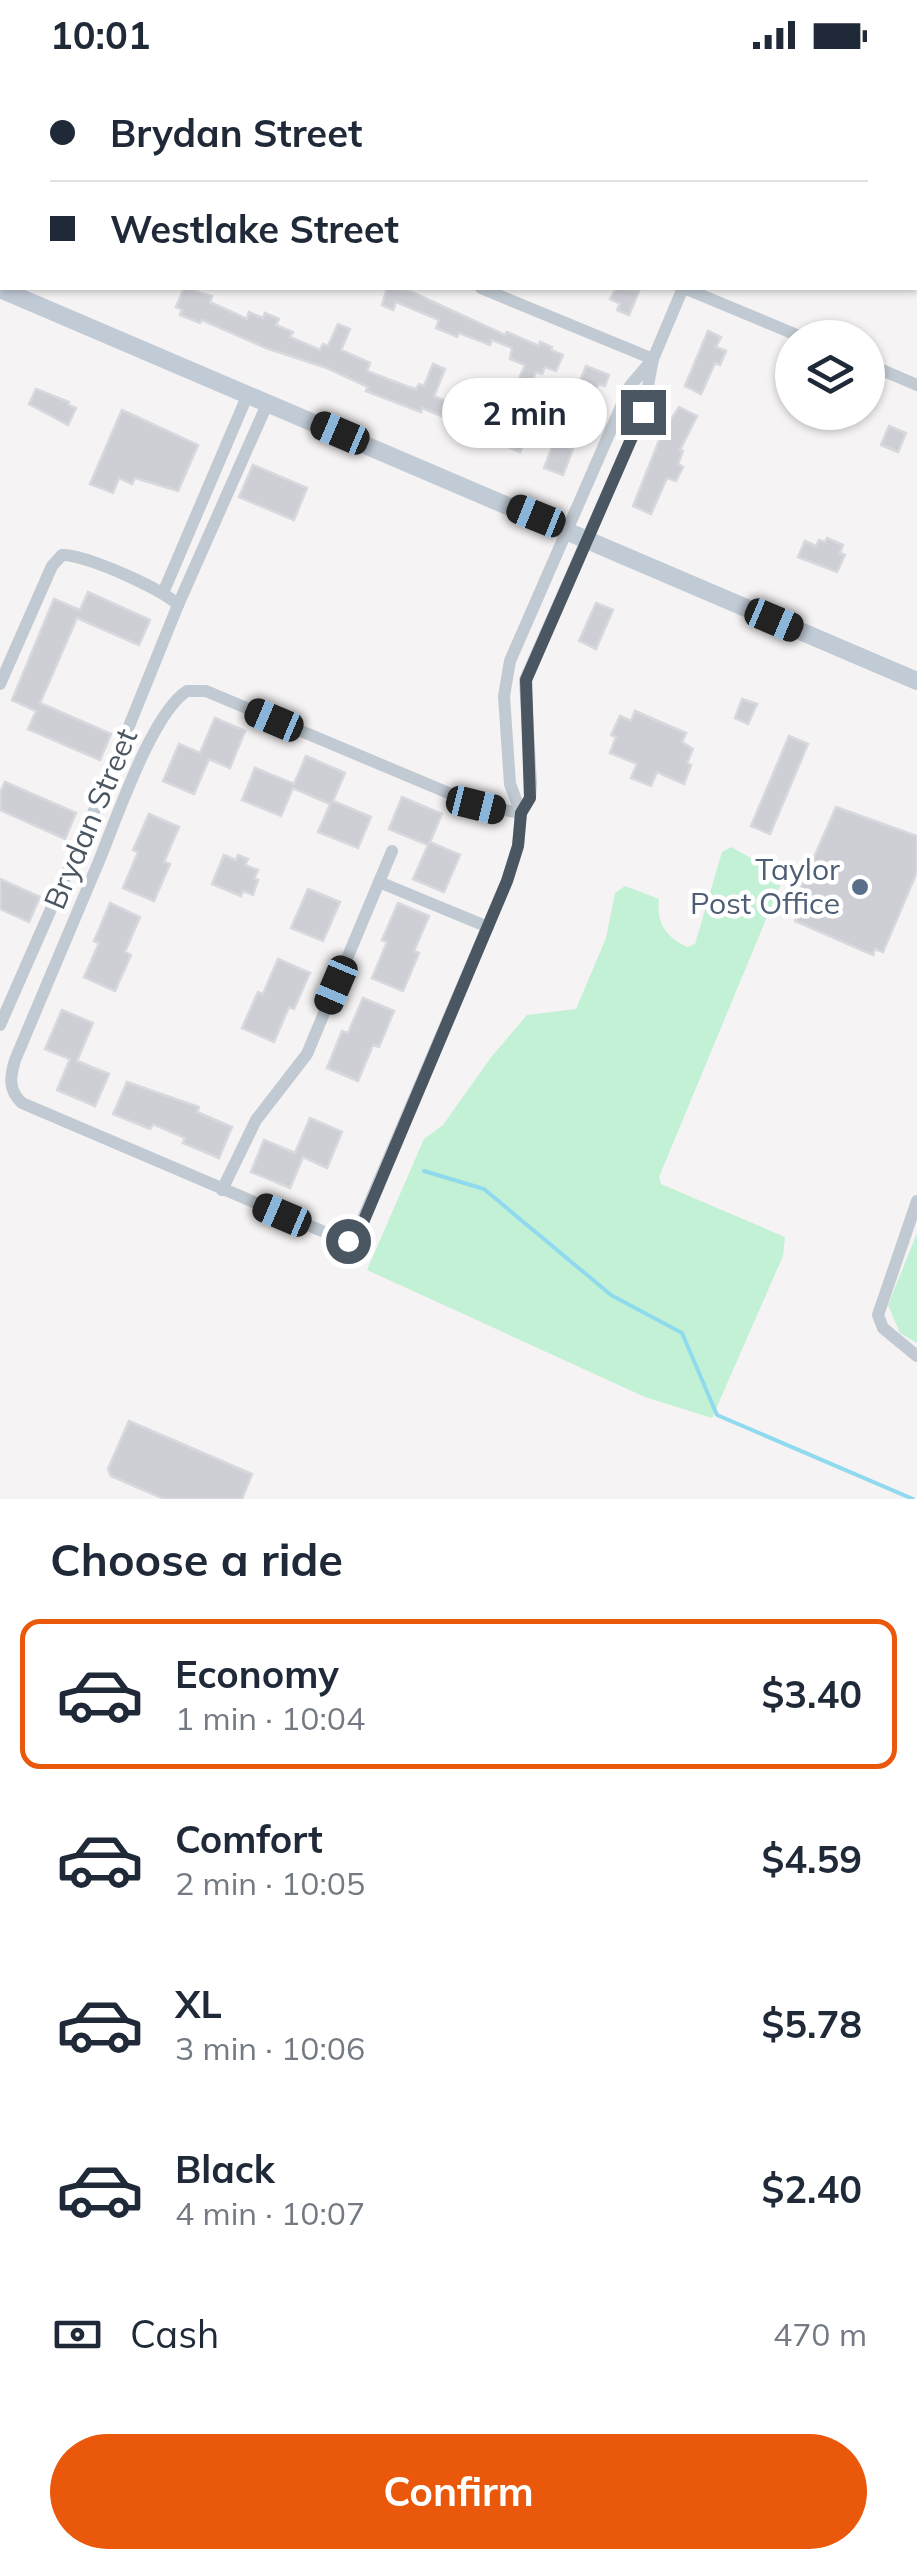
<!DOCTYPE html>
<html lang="en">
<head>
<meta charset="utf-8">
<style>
	body { margin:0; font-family:Mulish,sans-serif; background:#f2f2f3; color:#1f2937; height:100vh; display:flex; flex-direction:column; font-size:38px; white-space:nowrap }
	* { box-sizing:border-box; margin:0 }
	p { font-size:32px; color:#747a83 }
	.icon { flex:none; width:55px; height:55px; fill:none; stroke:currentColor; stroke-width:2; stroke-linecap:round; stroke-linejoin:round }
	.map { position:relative; height:1429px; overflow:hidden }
	.panel { display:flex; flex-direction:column; background:#fff; flex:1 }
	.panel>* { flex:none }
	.guide { position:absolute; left:0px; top:0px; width:918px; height:220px; box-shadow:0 2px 8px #0004; display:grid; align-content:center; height:220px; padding:0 50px; background:#fff }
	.fabs { position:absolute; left:775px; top:250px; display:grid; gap:20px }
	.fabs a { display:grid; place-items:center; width:110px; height:110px; border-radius:50%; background:#fff; box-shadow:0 2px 8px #0004; font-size:50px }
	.end { position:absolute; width:45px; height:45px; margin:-22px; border:12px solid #4a5661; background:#fff; box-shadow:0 0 0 5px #fff }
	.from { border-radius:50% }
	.bubble { position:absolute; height:70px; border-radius:35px; background:#fff; box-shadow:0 2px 8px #0004; font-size:32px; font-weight:700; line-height:70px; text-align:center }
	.car { position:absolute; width:30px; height:60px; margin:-30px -15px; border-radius:12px; box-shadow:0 0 8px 2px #0007; background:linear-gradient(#222 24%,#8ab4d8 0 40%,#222 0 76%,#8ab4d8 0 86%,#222 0) }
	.guide b { display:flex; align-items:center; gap:35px; height:95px; font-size:38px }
	.guide b+b { border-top:2px solid #e0e1e3 }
	.guide i { width:25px; height:25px; background:#1f2937 }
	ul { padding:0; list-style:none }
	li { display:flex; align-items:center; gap:30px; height:150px; margin:0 20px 15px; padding:0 30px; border:5px solid transparent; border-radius:20px }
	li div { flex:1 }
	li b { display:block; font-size:38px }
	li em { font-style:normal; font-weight:700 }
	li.on { border-color:#ea580c }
	li>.icon { width:90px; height:90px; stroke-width:1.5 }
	h2 { padding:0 50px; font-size:45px; line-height:120px }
	.pay { display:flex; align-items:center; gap:25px; height:110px; padding:0 50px; font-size:38px }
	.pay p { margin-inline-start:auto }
	.action { display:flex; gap:20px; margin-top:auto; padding:20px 50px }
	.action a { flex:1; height:115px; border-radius:60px; background:#ea580c; color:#fff; font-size:40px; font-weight:700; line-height:115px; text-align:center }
	.status { display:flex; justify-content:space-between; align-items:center; height:70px; padding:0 50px; background:#fff; direction:ltr }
	.status svg { height:28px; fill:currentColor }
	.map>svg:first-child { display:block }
</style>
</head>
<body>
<div class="status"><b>10:01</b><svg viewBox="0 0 49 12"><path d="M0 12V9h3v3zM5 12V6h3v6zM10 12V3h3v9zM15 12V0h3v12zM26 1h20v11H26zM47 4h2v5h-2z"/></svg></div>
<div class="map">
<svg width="917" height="1429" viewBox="0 0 917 1429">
	<rect width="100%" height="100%" fill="#f5f3f3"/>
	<g fill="#c3f1d5">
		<path d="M731 777 784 806 659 1107 661 1114 785 1167 783 1186 712 1348 645 1327 367 1200 424 1069 443 1055 492 986 527 945 576 939 606 868 615 823 625 816 659 829C656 853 666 867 687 877L695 874 722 782Z"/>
		<polygon points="917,1163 917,1273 900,1263 888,1235"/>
	</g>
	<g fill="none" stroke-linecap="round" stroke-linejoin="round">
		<g stroke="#90daee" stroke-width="4">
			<polyline points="645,0 652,2"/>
			<polyline points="915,108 917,109"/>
			<polyline points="424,1101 484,1119 611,1225 682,1263 717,1345 913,1429"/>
		</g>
	</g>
	<g fill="#cdcfd5" stroke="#d7d9de" stroke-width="2.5">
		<polygon points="184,218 212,226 210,232 247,249 249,242 263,248 265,243 279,249 276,255 293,262 290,267 320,280 323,274 328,276 338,254 350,259 341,280 370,293 367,301 406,316 416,319 419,314 424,316 433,294 445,299 434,326 485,349 496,322 508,327 499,349 517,356 519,351 531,356 520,382 506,376 507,373 422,338 421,342 366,321 368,317 327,298 266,278 202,250 200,253 180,245 182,240 176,237"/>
		<polygon points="387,218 412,222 505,265 507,262 539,276 540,272 552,277 551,280 563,285 556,301 545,297 542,304 536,302 526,325 514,320 525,295 510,289 512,278 492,270 490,275 459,263 457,267 436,258 439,250 396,232 393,240 382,235"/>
		<polygon points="616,218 639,221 629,245 617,240 620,234 610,229"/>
		<polygon points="708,261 721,267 716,277 726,281 720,295 715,293 701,324 685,316"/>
		<polygon points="586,296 609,305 605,316 598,314 580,362 554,351 563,332 570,335"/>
		<polygon points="36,319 69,332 68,335 76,338 68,355 29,334"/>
		<polygon points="679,337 697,346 680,380 683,381 678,394 683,397 676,411 667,408 651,444 633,436 662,363"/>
		<polygon points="122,340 198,375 178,421 135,408 132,414 119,408 113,423 90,414"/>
		<polygon points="889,356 906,363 898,382 881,375"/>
		<polygon points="554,372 573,379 563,405 544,398"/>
		<polygon points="253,395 307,418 294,450 239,427"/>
		<polygon points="827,468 843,475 840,483 845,485 837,502 798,487 805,471 816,476 819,470 825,472"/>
		<polygon points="88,522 150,550 139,575 77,548 40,633 111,664 100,690 28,659 36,641 12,630 54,529 80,540"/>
		<polygon points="596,533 613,540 596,579 579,571"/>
		<polygon points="742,629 757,634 748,654 735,648"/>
		<polygon points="635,641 686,663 682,672 693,679 687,693 691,695 684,714 657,702 651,716 631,708 637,694 610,683 616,667 611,665 620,646 631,651"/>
		<polygon points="215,648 245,661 230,698 209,689 194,724 163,711 179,674 200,683"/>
		<polygon points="789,666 808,674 770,764 751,756"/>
		<polygon points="306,686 345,703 333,731 371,747 358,778 318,762 330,734 293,718 281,746 242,730 255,698 294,714"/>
		<polygon points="5,712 76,743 65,769 0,740 0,723"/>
		<polygon points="402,727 442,744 430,772 460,785 444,822 413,809 428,775 389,759"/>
		<polygon points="836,737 917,766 917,802 883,882 875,879 873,885 795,851 797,845 790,842"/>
		<polygon points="149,744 179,757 164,792 170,794 154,831 123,818 138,782 133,780"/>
		<polygon points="224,785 236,790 238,785 248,789 245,795 258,800 254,809 258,810 253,825 243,821 241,826 212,814"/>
		<polygon points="0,809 40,827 29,852 0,839"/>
		<polygon points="308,819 340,832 323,871 291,858"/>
		<polygon points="110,833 140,847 125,882 131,885 115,921 84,907 99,873 94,871"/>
		<polygon points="398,833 429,846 414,881 419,883 403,921 372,908 387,872 382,870"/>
		<polygon points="278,889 310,903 294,939 289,937 274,972 242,958 258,922 263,924"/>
		<polygon points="363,928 394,941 379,977 373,975 358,1011 327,998 342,961 348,963"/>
		<polygon points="62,940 93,953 77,991 109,1004 95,1036 57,1020 70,989 45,979"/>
		<polygon points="127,1012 199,1037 197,1042 232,1057 219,1088 183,1073 185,1068 153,1054 150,1059 113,1044"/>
		<polygon points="310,1048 342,1062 327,1098 303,1087 290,1118 251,1102 264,1070 295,1083"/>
		<polygon points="129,1351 252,1404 242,1429 164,1429 111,1406 108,1399"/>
	</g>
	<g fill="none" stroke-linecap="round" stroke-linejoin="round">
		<g stroke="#c1cad2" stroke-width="12">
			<polyline points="407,0 412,2"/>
			<polyline points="374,2 377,0"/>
			<polyline points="766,2 767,0"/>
			<polyline points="481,218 653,289"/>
			<polyline points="684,218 804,268"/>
			<polyline points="868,294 917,315"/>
			<polyline points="163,523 248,324"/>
			<polyline points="178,535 268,332"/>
			<path d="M0 614 52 496 62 485C84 484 163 519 178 535L102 723 0 955"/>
			<path d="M521 743 477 735 206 621H187C152 643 116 750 99 791 71 857 43 924 15 990 10 1007 8 1020 22 1033L343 1170 355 1167 507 811 518 776 521 743 510 714 504 626 510 591 630 316 653 289"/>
			<polyline points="521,743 530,728 531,713 525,610 643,342 653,289 683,218"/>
			<polyline points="379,812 488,857"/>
			<polyline points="222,1120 256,1050 307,984 392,781"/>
			<polyline points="917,1131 878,1245 883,1258 917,1286"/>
		</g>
		<polyline stroke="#c1cbd6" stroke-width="18" points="0,219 917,611"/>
	</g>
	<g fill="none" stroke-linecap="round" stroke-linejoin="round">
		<polyline stroke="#4a5661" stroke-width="12" points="348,1171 359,1162 507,811 518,776 521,743 530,728 526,610 643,342"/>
	</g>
	<circle fill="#5c6f8a" stroke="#fff" stroke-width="4" cx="860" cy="817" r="10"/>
	<g text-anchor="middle" stroke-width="9" stroke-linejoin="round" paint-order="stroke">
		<g font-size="30" fill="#4a5661" stroke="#fff">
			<text transform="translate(91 749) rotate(-67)" y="10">Brydan Street</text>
		</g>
		<g font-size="30" fill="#4e5e75" stroke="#fff" text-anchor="end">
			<text x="840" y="810">Taylor<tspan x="840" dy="34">Post Office</tspan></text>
		</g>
	</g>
</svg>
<div class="fabs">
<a><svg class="icon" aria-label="layers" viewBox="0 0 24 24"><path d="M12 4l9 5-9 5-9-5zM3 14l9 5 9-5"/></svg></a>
</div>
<i class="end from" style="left:348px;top:1171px"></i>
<i class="end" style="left:643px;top:342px"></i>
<div class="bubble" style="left:442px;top:308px;width:165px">2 min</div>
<i class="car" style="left:340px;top:363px;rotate:293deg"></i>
<i class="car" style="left:536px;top:446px;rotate:292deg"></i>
<i class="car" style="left:774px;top:550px;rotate:113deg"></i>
<i class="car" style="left:274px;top:650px;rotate:293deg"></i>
<i class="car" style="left:476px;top:735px;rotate:104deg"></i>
<i class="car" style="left:336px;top:915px;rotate:203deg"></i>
<i class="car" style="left:282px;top:1145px;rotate:293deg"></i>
<div class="guide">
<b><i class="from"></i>Brydan Street</b>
<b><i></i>Westlake Street</b>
</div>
</div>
<section class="panel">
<h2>Choose a ride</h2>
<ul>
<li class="on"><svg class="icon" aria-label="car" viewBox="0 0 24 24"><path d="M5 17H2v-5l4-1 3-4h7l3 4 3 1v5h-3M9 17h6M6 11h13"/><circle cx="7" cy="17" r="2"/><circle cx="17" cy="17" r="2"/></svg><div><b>Economy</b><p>1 min · 10:04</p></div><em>$3.40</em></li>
<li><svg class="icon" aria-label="car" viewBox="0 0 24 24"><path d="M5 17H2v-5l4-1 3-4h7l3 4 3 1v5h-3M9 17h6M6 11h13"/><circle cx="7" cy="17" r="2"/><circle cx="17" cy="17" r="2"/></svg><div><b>Comfort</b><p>2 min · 10:05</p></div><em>$4.59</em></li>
<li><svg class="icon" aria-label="car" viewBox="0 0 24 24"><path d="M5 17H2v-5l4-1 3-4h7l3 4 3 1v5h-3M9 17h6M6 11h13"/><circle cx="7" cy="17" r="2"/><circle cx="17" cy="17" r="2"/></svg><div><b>XL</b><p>3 min · 10:06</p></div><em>$5.78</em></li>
<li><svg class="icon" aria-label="car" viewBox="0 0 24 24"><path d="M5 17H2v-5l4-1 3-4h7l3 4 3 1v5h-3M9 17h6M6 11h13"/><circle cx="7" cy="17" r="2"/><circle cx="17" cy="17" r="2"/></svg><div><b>Black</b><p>4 min · 10:07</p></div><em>$2.40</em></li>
</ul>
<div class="pay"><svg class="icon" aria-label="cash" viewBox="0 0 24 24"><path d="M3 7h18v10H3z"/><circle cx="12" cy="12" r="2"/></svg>Cash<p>470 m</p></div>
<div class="action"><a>Confirm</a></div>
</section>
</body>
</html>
